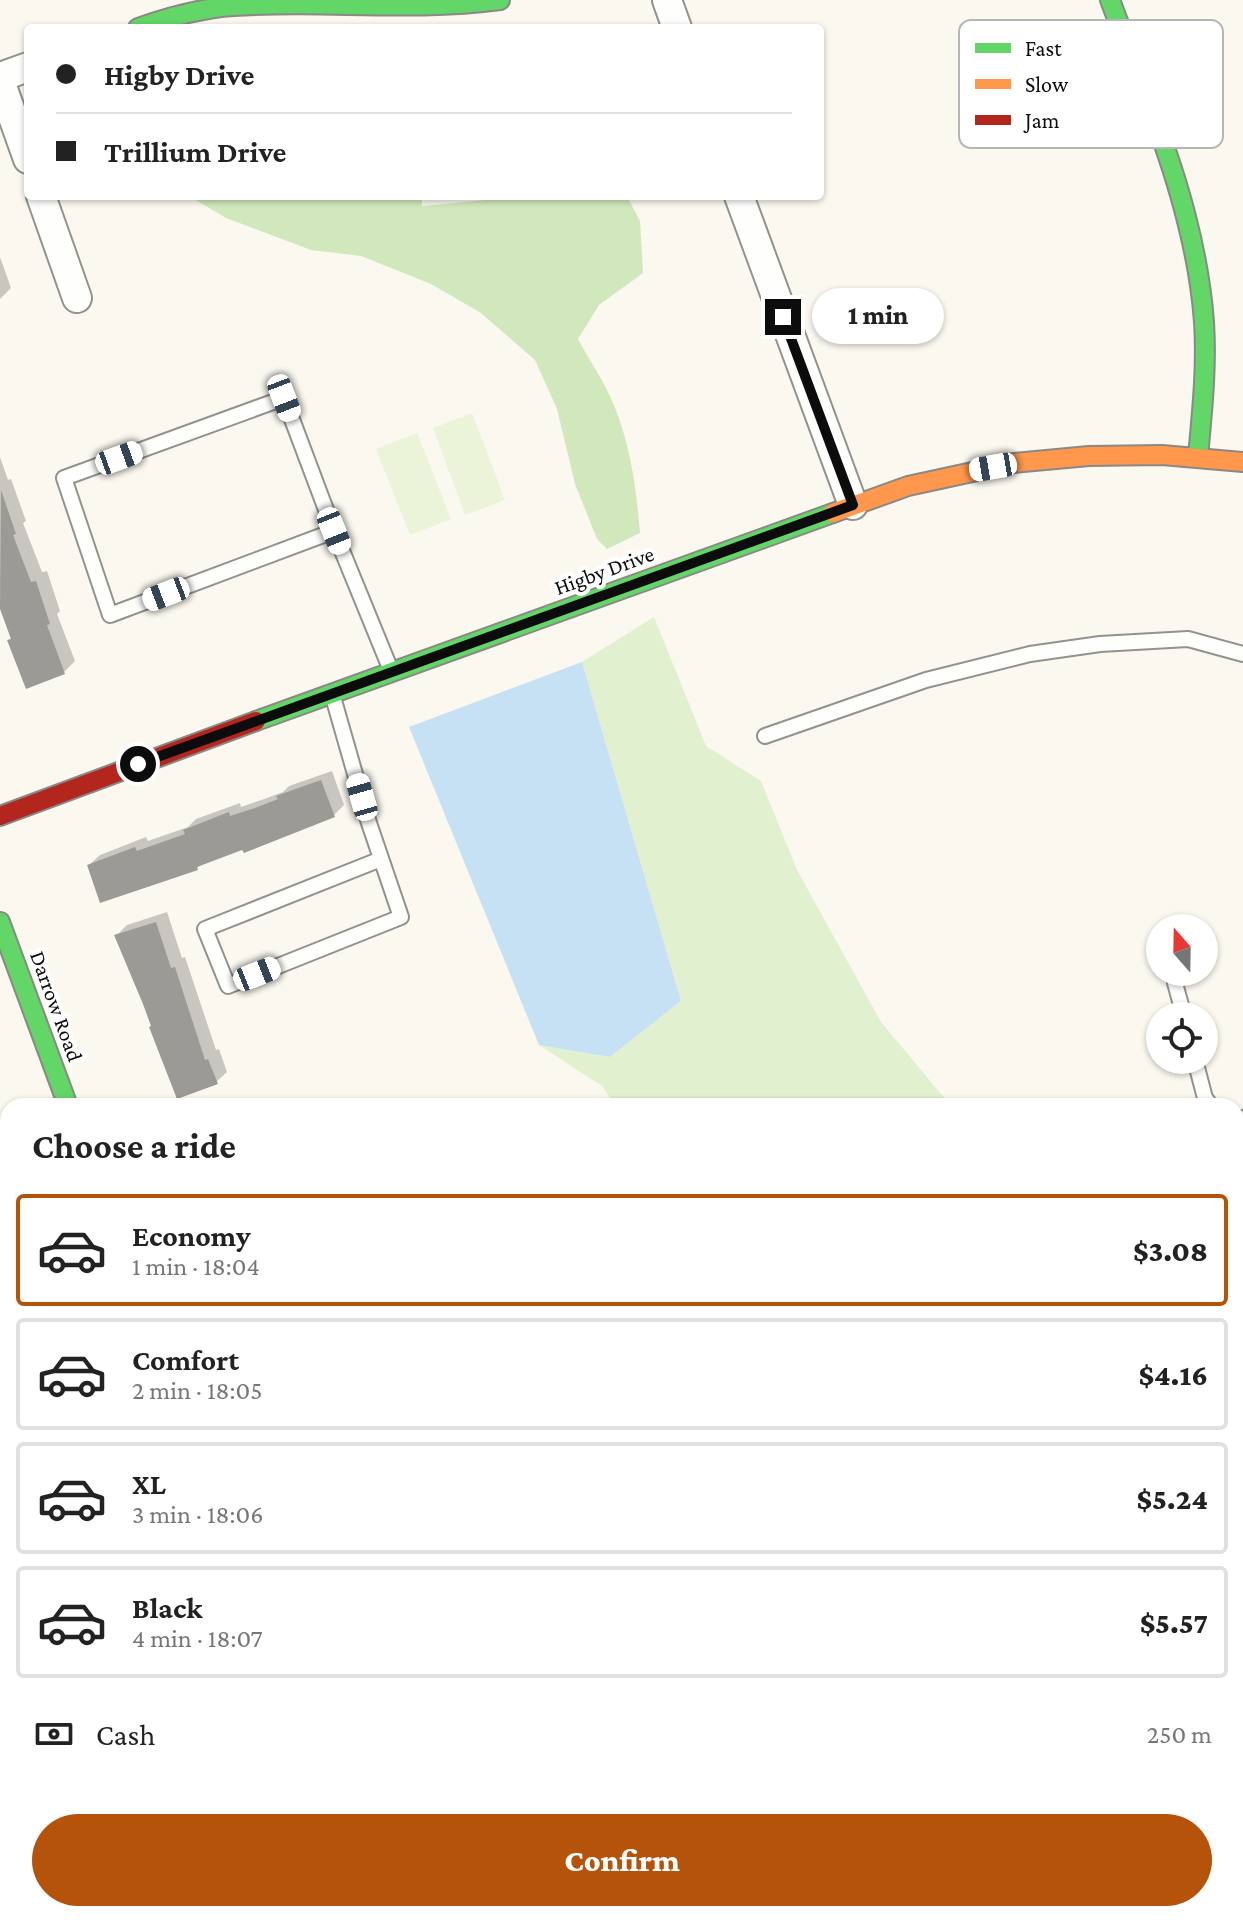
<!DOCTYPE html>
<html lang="en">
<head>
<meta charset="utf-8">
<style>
	body { margin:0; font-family:"Crimson Pro",serif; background:#f6f6f6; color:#222; height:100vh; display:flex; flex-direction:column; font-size:30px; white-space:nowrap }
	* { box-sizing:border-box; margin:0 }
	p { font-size:26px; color:#767676 }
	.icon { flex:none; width:44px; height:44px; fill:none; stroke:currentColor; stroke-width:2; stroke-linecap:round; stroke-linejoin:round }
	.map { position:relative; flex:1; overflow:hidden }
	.side { position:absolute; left:0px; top:1098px; width:1244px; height:824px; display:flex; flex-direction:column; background:#fff; border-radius:24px 24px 0 0; box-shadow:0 2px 6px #0004 }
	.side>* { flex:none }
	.guide { position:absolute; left:24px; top:24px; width:800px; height:176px; border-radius:8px; box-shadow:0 2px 6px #0004; display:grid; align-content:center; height:176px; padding:0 32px; background:#fff }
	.needle { width:52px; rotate:340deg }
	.buttons { position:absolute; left:1146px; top:914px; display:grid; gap:16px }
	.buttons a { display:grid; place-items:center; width:72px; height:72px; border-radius:50%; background:#fff; box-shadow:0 2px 6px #0004; font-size:40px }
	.end { position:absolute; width:36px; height:36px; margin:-18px; border:10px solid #0c0c0c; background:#fff; box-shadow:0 0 0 4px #fff }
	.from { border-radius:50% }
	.bubble { position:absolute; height:56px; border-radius:28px; background:#fff; box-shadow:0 2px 6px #0004; font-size:26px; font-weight:800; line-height:56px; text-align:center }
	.car { position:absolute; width:24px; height:48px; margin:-24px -12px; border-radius:10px; box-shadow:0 0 6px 2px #0007; background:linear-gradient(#fff 24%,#345 0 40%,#fff 0 76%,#345 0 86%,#fff 0) }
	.guide b { display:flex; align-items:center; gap:28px; height:76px; font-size:30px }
	.guide b+b { border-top:2px solid #e0e0e0 }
	.guide i { width:20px; height:20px; background:#222 }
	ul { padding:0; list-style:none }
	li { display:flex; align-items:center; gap:24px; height:112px; margin:0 16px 12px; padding:0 16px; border:4px solid #e0e0e0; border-radius:8px }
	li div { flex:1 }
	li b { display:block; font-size:30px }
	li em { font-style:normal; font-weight:800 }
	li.current { border-color:#b45309 }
	li>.icon { width:72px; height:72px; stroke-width:1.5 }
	h2 { padding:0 32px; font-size:36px; line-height:96px }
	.pay { display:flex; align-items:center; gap:20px; height:88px; padding:0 32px; font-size:30px }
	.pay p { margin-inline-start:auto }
	.cta { display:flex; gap:16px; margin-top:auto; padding:16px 32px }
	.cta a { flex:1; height:92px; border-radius:48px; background:#b45309; color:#fff; font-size:32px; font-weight:800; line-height:92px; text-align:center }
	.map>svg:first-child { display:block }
</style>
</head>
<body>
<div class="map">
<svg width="1243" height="1922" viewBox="0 0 1243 1922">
	<rect width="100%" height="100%" fill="#faf8ef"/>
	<polygon fill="#f1eaed" points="0,1751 8,1771 8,1914 336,1914 339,1922 0,1922"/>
	<g fill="#e1f0cf">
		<polygon points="654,617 706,746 761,781 797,870 881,1022 951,1106 616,1106 602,1086 539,1045 610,1057 681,1001 582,662"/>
		<polygon points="1243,1262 1243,1588 1236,1585 1236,1264"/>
	</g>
	<path fill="#d1e8bd" d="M189 196H422V206L496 199 499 196H627L640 221 643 273 599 305 578 339C587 356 597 371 606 388 629 433 636 484 640 533L607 549 597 539 575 484 557 409 535 360 481 313 431 284 361 256 311 250 226 218Z"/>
	<g fill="#ebf4d8">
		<polygon points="472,413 505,500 465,515 433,428"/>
		<polygon points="417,433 451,519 410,535 376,449"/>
	</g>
	<g fill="#c6e1f4">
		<polygon points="582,662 681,1001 610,1057 539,1045 409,727"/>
		<polygon points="1236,1612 1243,1616 1243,1737 1236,1742"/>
	</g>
	<g fill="#0003">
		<polygon points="0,257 11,288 0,299"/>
		<polygon points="0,457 8,480 11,479 26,521 23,523 42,572 47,571 60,611 57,614 75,661 64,672 9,640 12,637 0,603"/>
		<polygon points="332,771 344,805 333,816 203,862 197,868 89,865 100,855 146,837 148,841 188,827 196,819 240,803 241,807 267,798 283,792 289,786"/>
		<polygon points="167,912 182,958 185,957 216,1050 219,1049 227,1072 216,1082 153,1026 116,936 127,925"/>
		<polygon points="8,1241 8,1288 0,1291 0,1243"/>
		<polygon points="8,1367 8,1430 0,1399 0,1375"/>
		<polygon points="0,1853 8,1875 8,1914 22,1914 25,1922 0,1922"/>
	</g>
	<g fill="#9c9a95">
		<polygon points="1,490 16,534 13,535 31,582 36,581 50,624 47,625 65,674 26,689 7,640 11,639 0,609"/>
		<polygon points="321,780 335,817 244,853 242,850 197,867 198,870 100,903 87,865 135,847 137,851 185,834 183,830 229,812 230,816 255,808 278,799 276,796"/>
		<polygon points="156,922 171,968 175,967 205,1060 208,1059 218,1084 177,1099 149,1027 151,1026 143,1004 114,935"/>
		<polygon points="8,1246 8,1291 0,1293 0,1249"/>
		<polygon points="8,1375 8,1434 7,1434 0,1407 0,1377"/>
	</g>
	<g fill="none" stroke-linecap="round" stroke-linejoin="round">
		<defs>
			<g id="lane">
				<polyline points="334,531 284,398 64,478 110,615 334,531 390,668"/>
				<polyline points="333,697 369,823 401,917 228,986 205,929 381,859"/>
				<polyline points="765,736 926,680 1030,654 1100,644 1188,639 1243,654"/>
				<polyline points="1175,983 1184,1016"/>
				<polyline points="1195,1060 1205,1098 1211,1106"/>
				<polyline points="1236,1120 1243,1118"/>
				<polyline points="129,1914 132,1922"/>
				<polyline points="213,1914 216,1922"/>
				<polyline points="103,1922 112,1914"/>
			</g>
			<g id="street">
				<polyline points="667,0 677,28"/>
				<polyline points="0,77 28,67"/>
				<polyline points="0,81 28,159"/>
				<polyline points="41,196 77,298"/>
				<polyline points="739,196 853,505"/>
				<polyline points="832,1914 838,1922"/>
			</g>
			<g id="fast">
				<path d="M1110 0C1149 104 1196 210 1204 322 1207 367 1202 412 1198 457"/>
				<path d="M138 28C169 17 201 8 234 6 323 0 410 12 500 0"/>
				<polyline points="256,721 833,513"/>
				<polyline points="0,922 68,1106"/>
				<polyline points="0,1750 8,1747"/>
				<polyline points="367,1914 370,1922"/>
			</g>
			<polyline id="slow" points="833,513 908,486 1014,463 1089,456 1162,455 1243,462"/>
			<polyline id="jam" points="0,816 256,721"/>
		</defs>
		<use href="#lane" stroke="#93928e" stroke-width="18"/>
		<use href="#street" stroke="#93928e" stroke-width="32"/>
		<use href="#fast" stroke="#8a8985" stroke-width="22"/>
		<use href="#slow" stroke="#8a8985" stroke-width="22"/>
		<use href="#jam" stroke="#8a8985" stroke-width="22"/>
		<use href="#lane" stroke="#fefefd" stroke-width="14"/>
		<use href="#street" stroke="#fefefd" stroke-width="28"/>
		<use href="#fast" stroke="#63d668" stroke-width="18"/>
		<use href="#slow" stroke="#ff974d" stroke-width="18"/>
		<use href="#jam" stroke="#b3261e" stroke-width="18"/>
	</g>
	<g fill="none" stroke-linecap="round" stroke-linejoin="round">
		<polyline stroke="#0c0c0c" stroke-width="10" points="138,764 853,505 783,317"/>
	</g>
	<g text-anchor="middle" stroke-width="8" stroke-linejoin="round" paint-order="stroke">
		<g font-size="22" fill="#0c0c0c" stroke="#fff">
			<text transform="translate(604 570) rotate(-20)" y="8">Higby Drive</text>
			<text transform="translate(57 1006) rotate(70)" y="8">Darrow Road</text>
		</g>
	</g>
	<rect x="959" y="20" width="264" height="128" rx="12" fill="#fff" stroke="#b6b6b6" stroke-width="2"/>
	<rect x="975" y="43" width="36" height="10" fill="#63d668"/>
	<rect x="975" y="79" width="36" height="10" fill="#ff974d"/>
	<rect x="975" y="115" width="36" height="10" fill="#b3261e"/>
	<g font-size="22" fill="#0c0c0c">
		<text x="1025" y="56">Fast</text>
		<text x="1025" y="92">Slow</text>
		<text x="1025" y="128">Jam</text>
	</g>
</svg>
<div class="buttons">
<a><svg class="needle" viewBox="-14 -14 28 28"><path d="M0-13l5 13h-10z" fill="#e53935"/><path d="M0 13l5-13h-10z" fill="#767676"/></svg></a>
<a><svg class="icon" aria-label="locate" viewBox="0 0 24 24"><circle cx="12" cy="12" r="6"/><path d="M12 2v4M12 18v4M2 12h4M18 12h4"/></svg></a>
</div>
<i class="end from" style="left:138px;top:764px"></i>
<i class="end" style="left:783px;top:317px"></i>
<div class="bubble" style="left:812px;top:288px;width:132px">1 min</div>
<i class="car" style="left:284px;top:398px;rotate:159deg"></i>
<i class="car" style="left:119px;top:458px;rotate:70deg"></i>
<i class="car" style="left:993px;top:467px;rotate:260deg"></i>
<i class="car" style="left:334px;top:531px;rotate:158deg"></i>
<i class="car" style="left:166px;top:594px;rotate:249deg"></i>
<i class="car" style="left:362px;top:797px;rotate:344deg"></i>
<i class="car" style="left:257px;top:974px;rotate:68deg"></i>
<div class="guide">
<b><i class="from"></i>Higby Drive</b>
<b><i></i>Trillium Drive</b>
</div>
<section class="side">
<h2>Choose a ride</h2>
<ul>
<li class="current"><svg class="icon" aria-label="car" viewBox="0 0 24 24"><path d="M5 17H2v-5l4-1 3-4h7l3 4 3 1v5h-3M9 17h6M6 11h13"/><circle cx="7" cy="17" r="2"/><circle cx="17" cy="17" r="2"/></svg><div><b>Economy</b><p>1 min · 18:04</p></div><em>$3.08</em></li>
<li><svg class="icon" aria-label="car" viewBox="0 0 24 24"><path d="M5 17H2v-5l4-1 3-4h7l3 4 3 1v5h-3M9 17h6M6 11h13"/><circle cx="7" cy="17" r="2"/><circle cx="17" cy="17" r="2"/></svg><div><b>Comfort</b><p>2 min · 18:05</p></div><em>$4.16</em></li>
<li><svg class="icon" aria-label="car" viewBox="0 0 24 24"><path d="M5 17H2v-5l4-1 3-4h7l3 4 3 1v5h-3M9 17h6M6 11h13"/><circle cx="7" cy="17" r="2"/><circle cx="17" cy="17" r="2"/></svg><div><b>XL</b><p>3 min · 18:06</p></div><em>$5.24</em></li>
<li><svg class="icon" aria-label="car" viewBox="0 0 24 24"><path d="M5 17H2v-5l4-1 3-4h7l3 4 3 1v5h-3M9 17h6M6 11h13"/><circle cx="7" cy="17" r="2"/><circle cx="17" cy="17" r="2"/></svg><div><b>Black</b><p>4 min · 18:07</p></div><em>$5.57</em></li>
</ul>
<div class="pay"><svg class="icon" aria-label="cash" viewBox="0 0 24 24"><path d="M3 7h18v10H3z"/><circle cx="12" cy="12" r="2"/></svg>Cash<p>250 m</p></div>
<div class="cta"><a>Confirm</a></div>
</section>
</div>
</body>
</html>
